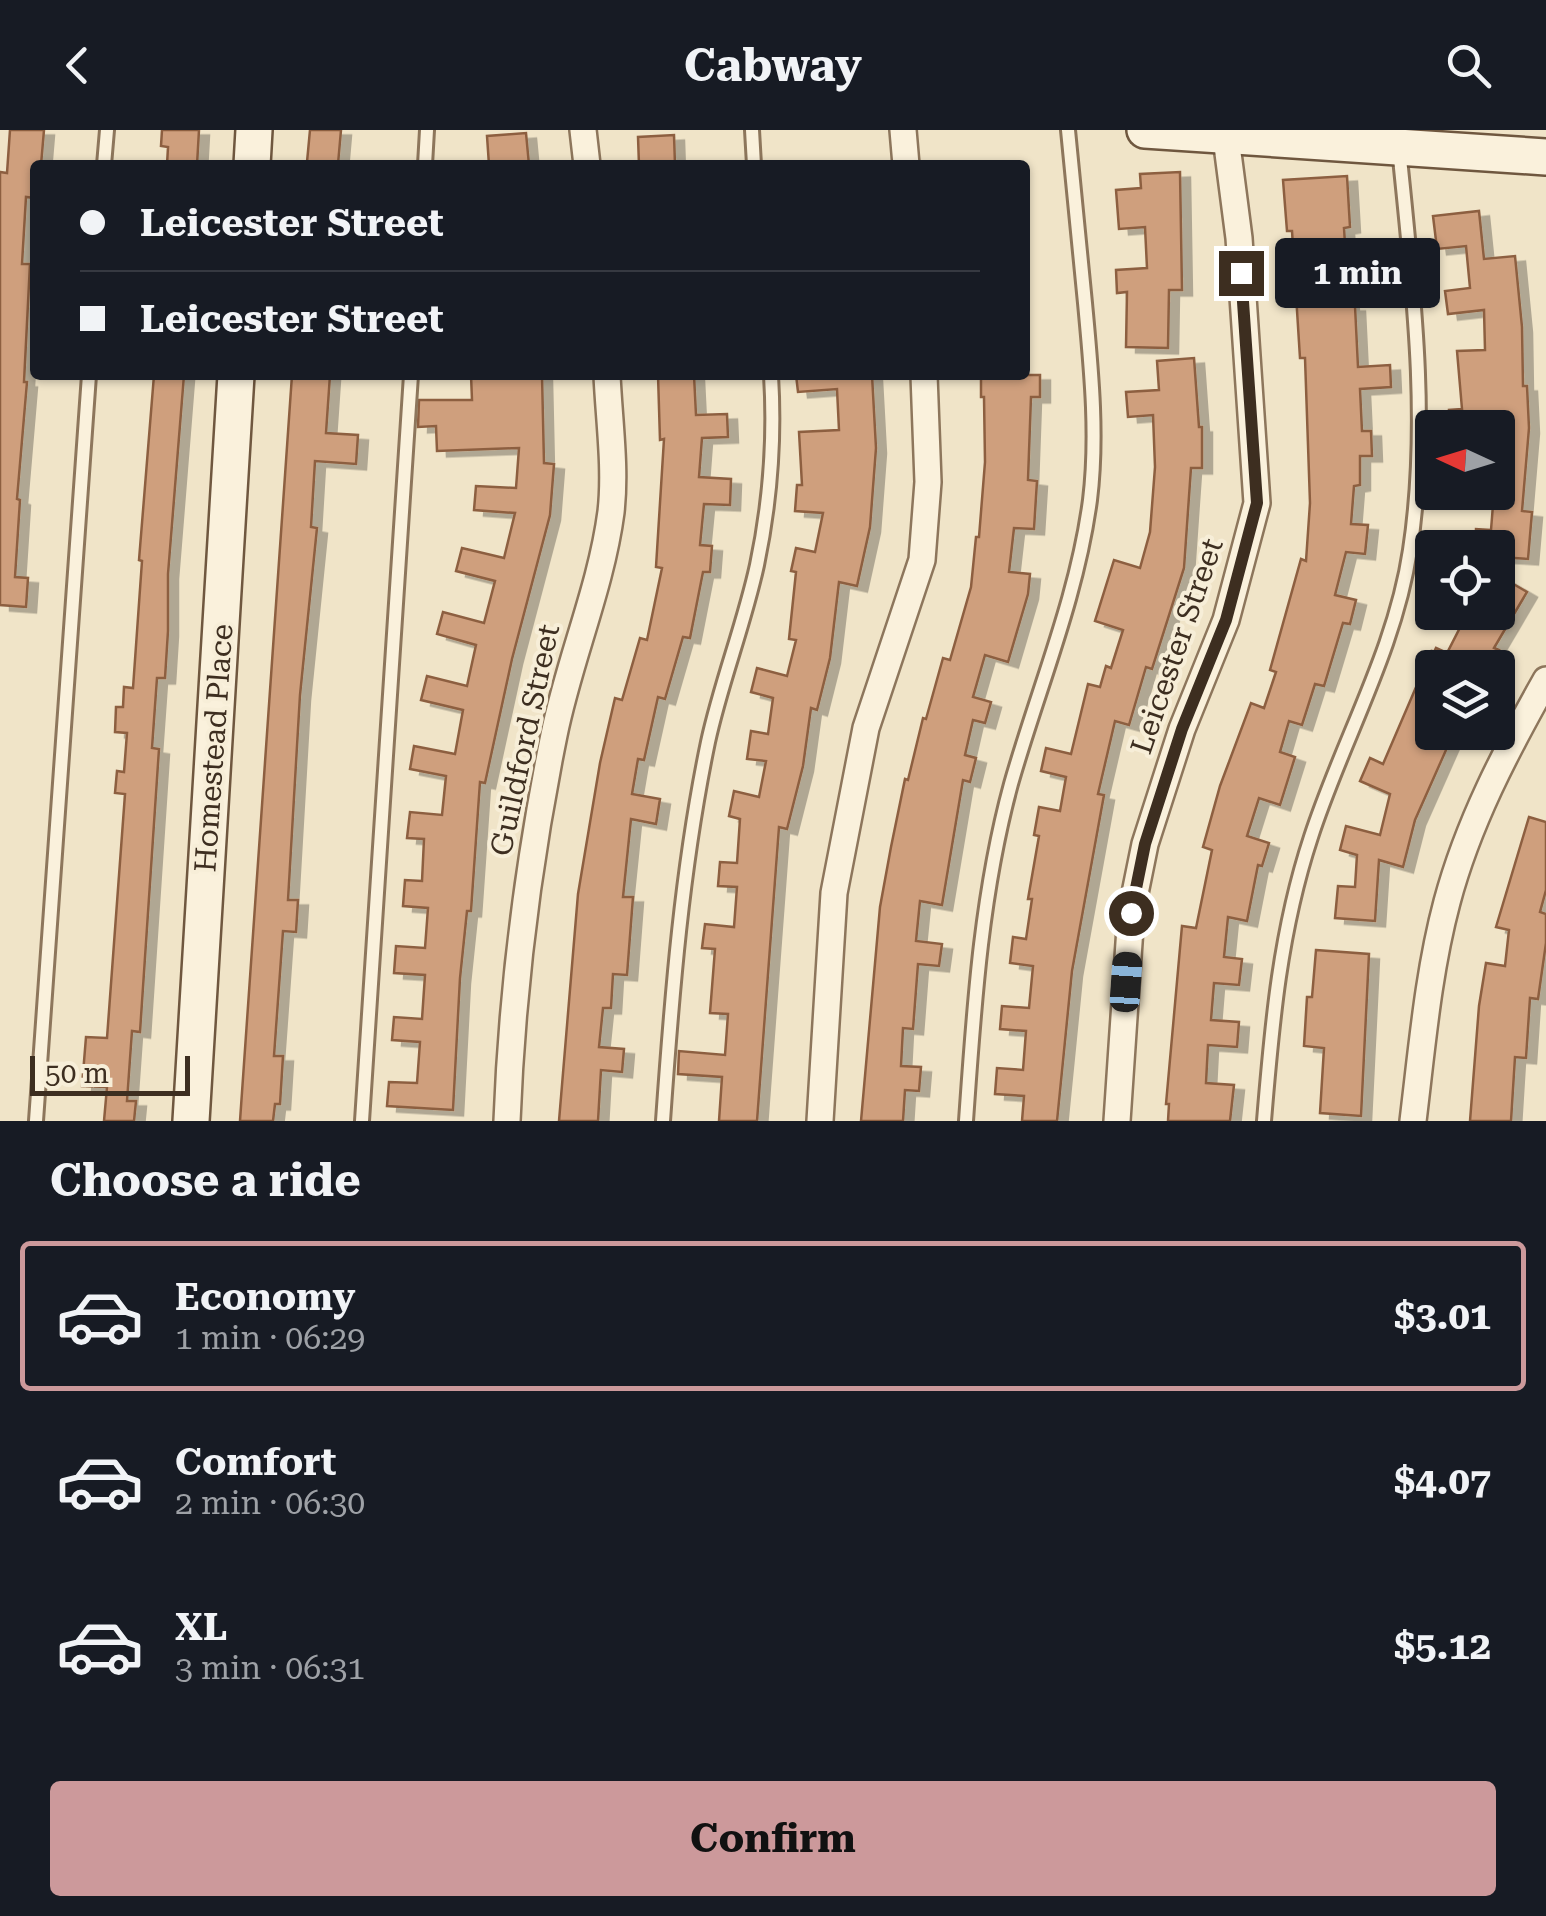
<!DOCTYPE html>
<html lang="en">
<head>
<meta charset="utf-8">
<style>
	body { margin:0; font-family:"Roboto Serif",serif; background:#20242c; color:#f1f3f6; height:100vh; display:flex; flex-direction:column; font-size:38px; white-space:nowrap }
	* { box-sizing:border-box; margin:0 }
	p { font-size:32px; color:#9ea1a6 }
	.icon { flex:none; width:55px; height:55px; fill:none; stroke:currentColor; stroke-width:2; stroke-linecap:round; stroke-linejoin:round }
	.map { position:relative; height:991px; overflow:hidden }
	.side { display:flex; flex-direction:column; background:#171b24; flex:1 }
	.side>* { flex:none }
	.banner { position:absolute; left:30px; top:30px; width:1000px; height:220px; border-radius:10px; box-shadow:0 2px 8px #0004; display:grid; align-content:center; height:220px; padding:0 50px; background:#171b24 }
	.needle { width:65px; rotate:274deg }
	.controls { position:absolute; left:1415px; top:280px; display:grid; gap:20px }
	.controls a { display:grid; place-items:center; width:100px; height:100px; border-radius:10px; background:#171b24; box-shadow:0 2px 8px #0004; font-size:50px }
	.scale { position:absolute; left:30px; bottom:25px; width:160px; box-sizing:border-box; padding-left:10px; border:5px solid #3d2e20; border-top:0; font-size:28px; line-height:35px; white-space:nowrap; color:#3d2e20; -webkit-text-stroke:8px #f7eed8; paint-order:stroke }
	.end { position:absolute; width:45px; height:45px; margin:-22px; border:12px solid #3d2e20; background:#fff; box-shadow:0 0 0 5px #fff }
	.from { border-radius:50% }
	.bubble { position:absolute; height:70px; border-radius:10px; background:#171b24; box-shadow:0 2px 8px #0004; font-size:32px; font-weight:700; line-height:70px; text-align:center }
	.car { position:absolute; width:30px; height:60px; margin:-30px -15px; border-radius:12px; box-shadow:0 0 8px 2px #0007; background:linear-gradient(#222 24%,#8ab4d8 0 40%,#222 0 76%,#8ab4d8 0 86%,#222 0) }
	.banner b { display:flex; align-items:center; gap:35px; height:95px; font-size:38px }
	.banner b+b { border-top:2px solid #363941 }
	.banner i { width:25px; height:25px; background:#f1f3f6 }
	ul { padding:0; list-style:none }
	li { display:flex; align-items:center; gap:30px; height:150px; margin:0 20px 15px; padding:0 30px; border:5px solid transparent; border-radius:10px }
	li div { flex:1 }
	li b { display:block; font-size:38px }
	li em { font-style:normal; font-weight:700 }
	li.selected { border-color:#cc999b }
	li>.icon { width:90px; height:90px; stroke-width:1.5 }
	h2 { padding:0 50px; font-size:45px; line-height:120px }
	.cta { display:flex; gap:20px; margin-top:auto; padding:20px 50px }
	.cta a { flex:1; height:115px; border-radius:10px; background:#cc999b; color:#111; font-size:40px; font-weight:700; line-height:115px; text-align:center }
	header { display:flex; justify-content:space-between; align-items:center; height:130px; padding:0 50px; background:#171b24; font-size:45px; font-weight:700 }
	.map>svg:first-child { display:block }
</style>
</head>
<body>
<header><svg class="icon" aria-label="back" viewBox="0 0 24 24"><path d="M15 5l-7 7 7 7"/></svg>Cabway<svg class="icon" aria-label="search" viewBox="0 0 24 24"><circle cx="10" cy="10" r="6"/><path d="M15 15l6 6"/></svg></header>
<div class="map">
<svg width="1546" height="991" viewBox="0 0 1546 991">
	<defs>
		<filter id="shadow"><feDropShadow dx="10" dy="5.5" stdDeviation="0" flood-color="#0004"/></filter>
	</defs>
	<rect width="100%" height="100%" fill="#f0e4c8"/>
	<g fill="#cf9f7d" stroke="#8d5f41" stroke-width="2.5" filter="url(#shadow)">
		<polygon points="10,0 44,0 41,35 35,35 35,68 26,67 22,134 30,134 24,252 27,252 17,369 20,370 15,447 28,448 26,477 0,475 0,42 7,43"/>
		<polygon points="162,0 199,0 197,35 167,35 168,17 161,16"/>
		<polygon points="310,0 341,0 338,34 307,32"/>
		<polygon points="526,3 529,35 489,35 487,6"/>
		<polygon points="674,5 675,35 639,35 638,7"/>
		<polygon points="1180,42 1182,160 1169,160 1168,218 1126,217 1127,162 1117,163 1116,140 1147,138 1145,97 1119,99 1116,60 1141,58 1140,44"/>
		<polygon points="1347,46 1350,97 1344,98 1349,176 1355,176 1358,237 1390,235 1391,257 1360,259 1362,301 1371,301 1372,326 1360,326 1360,355 1354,356 1351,394 1368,395 1365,424 1346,422 1335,465 1356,470 1350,494 1343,493 1324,556 1315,554 1302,595 1289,591 1280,622 1295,627 1280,675 1259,668 1247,706 1269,713 1262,736 1258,735 1247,791 1228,787 1224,827 1242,829 1239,855 1214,853 1211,890 1239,892 1237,917 1208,915 1206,953 1234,955 1230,991 1168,991 1169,974 1166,974 1182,796 1196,798 1212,720 1203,717 1220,656 1251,573 1264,578 1276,542 1270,540 1301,429 1306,431 1310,373 1305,228 1300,228 1292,101 1287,101 1283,50"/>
		<polygon points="1479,81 1484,129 1515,126 1522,197 1523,256 1527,256 1529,298 1522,381 1532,382 1528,429 1498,427 1498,418 1475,418 1476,399 1491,400 1494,362 1498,362 1498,298 1450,298 1449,280 1462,279 1457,221 1485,220 1484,180 1448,184 1445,161 1470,158 1466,116 1437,119 1433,86"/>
		<polygon points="1194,228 1199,297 1202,297 1202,338 1191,338 1184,438 1152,539 1146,537 1129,595 1115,591 1098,664 1104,665 1072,841 1057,991 1022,991 1024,966 995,964 997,938 1023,940 1026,901 1000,899 1002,876 1029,878 1033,836 1010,833 1013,807 1026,809 1032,769 1028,769 1039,706 1034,705 1039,677 1060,681 1066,647 1041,641 1046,618 1071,624 1088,554 1100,557 1106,536 1111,538 1123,500 1095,491 1114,430 1140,438 1150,402 1155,337 1153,285 1128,287 1126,262 1159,260 1157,231"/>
		<polygon points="154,245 184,245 168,444 168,501 165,548 157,548 152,618 159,619 140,902 132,901 127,971 136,971 134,991 104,991 107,957 82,956 86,907 107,908 125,664 115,663 117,641 124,642 127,603 115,602 116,577 123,577 124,557 133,558 142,431 139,430"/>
		<polygon points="292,245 330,245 326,303 358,305 356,334 315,331 311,397 317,398 300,565 288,770 298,770 296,802 283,801 274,926 283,926 280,974 275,974 273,991 240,991"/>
		<polygon points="471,245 542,245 544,333 554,334 550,385 512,529 485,653 480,652 471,781 467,781 460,848 453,980 387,976 389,952 417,953 420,912 392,910 394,887 422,889 425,845 394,843 396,816 425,818 428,778 403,776 405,750 422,751 424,709 407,708 410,682 442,685 446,646 410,639 414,616 455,624 463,580 421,570 427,546 467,556 476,515 437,504 443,482 484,493 495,451 456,441 462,418 504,428 515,383 474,380 476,356 516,358 519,318 437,321 436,296 418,297 419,270 472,270"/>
		<polygon points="658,245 694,245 696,285 727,284 728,307 702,308 699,347 731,349 730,375 704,374 700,415 712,416 710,442 703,442 690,508 683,507 665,569 658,567 644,630 638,629 632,664 660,669 656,694 631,689 623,767 633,767 627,845 613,844 611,878 603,878 599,917 624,919 622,942 601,940 598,991 559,991 578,764 600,633 615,568 622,570 640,508 647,510 662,438 656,437 664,309 660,310"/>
		<polygon points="796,245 872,245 876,318 870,397 857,456 839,452 830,528 817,580 811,578 803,636 787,699 779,697 757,991 719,991 722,947 678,944 679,921 725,925 728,884 710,883 715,819 702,818 705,794 734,797 737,757 718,756 720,732 737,733 740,689 729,686 734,661 759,667 766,631 747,629 751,601 768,604 773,568 751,562 757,538 787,546 796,510 789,509 796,442 791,441 796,418 815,422 823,383 795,381 797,355 802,355 799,302 839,300 837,259 798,262"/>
		<polygon points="981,245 1040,245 1040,267 1031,267 1028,350 1037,351 1034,399 1014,398 1009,442 1030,444 1028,464 1008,532 985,525 973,567 991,572 985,593 973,590 965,625 976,628 970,652 963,650 942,775 920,771 916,811 942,814 939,836 918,834 913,899 903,898 901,936 921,937 919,961 905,960 903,991 861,991 880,777 891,717 905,649 908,650 923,588 926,589 943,528 950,530 971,457 976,407 979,407 985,332 984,267 981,267"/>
		<polygon points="1498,445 1527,462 1494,518 1499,520 1490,538 1432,538 1432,602 1454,602 1415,690 1403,737 1379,730 1375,791 1335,788 1338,756 1355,757 1357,725 1340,720 1346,696 1380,705 1390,664 1360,651 1370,628 1383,634 1432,520 1432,526 1436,518 1447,523 1468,482 1498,482"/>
		<polygon points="1529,687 1546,692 1546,760 1540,782 1546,784 1546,813 1538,869 1530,868 1526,928 1515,927 1511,991 1470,991 1479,876 1486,833 1505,836 1509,800 1496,797"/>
		<polygon points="1316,820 1369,824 1361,986 1320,983 1324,918 1304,916 1307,867 1312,867"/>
	</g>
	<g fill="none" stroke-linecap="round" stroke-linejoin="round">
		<defs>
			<g id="lane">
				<polyline points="752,0 754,35"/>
				<polyline points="104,35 107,0"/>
				<polyline points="425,35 427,0"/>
				<polyline points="36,991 89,245"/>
				<polyline points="362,991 411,245"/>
				<path d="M663 991C672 863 682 737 708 612 721 552 744 495 757 435 770 373 775 309 771 245"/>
				<path d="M966 991C974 877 981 764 1011 654 1038 559 1077 468 1090 370 1098 305 1091 238 1085 173 1079 116 1074 58 1068 0"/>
				<path d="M1264 991C1272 893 1280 801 1311 707 1342 611 1395 521 1410 420 1430 289 1412 150 1399 18"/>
			</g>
			<g id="street">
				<polyline points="583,0 587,35"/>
				<polyline points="903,0 906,35"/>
				<path d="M507 991C512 860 528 733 554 605 569 530 601 458 611 382 616 338 609 290 607 245"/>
				<polyline points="820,991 834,763 866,598 922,430 928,352 924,245"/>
				<polyline points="1117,991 1131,783 1145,714 1182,599 1226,490 1257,373 1239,108 1225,0"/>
				<path d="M1413 991C1422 918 1428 843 1447 772 1468 693 1506 621 1546 550"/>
			</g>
			<g id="secondary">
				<polyline points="1145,0 1546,27"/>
				<polyline points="252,35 254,0"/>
				<polyline points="191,991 236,245"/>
			</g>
		</defs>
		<use href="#lane" stroke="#8d765c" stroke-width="18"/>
		<use href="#street" stroke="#8d765c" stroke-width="30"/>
		<use href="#secondary" stroke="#6f573f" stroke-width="40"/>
		<use href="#lane" stroke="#faf1dc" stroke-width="12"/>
		<use href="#street" stroke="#faf1dc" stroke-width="25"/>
		<use href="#secondary" stroke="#faf1dc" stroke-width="35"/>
	</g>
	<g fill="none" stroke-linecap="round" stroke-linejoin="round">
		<polyline stroke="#3d2e20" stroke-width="12" points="1131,783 1145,714 1182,599 1226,490 1257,373 1241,143"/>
	</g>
	<g text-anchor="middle" stroke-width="8" stroke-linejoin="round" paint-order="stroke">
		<g font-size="30" fill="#3d2e20" stroke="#f7eed8">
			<text transform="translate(1177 516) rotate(-71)" y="10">Leicester Street</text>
			<text transform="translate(525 610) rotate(-78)" y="10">Guildford Street</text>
			<text transform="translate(214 618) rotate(-86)" y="10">Homestead Place</text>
		</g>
	</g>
</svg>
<div class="controls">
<a><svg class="needle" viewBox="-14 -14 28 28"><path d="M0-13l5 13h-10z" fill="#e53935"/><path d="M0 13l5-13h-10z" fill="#9ea1a6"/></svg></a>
<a><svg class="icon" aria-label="locate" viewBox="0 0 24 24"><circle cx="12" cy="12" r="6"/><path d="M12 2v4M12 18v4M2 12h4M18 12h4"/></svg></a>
<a><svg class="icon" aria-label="layers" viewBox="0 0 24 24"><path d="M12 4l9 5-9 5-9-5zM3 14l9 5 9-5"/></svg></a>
</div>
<div class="scale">50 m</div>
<i class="end from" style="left:1131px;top:783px"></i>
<i class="end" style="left:1241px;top:143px"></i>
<div class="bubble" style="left:1275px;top:108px;width:165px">1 min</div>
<i class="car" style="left:1126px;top:852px;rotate:4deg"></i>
<div class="banner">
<b><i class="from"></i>Leicester Street</b>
<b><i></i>Leicester Street</b>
</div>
</div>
<section class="side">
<h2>Choose a ride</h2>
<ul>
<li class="selected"><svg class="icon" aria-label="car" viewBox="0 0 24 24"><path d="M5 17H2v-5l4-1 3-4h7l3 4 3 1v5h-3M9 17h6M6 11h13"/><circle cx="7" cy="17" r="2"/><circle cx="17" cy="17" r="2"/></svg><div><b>Economy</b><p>1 min · 06:29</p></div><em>$3.01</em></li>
<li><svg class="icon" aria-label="car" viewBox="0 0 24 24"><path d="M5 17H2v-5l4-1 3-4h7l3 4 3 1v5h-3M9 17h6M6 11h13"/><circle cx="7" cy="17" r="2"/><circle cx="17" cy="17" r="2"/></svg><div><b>Comfort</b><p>2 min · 06:30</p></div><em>$4.07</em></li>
<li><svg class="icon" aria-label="car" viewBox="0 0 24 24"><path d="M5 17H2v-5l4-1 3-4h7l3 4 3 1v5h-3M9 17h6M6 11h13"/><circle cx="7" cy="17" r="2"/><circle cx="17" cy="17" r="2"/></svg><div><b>XL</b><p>3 min · 06:31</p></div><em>$5.12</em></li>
</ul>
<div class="cta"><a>Confirm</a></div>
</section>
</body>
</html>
